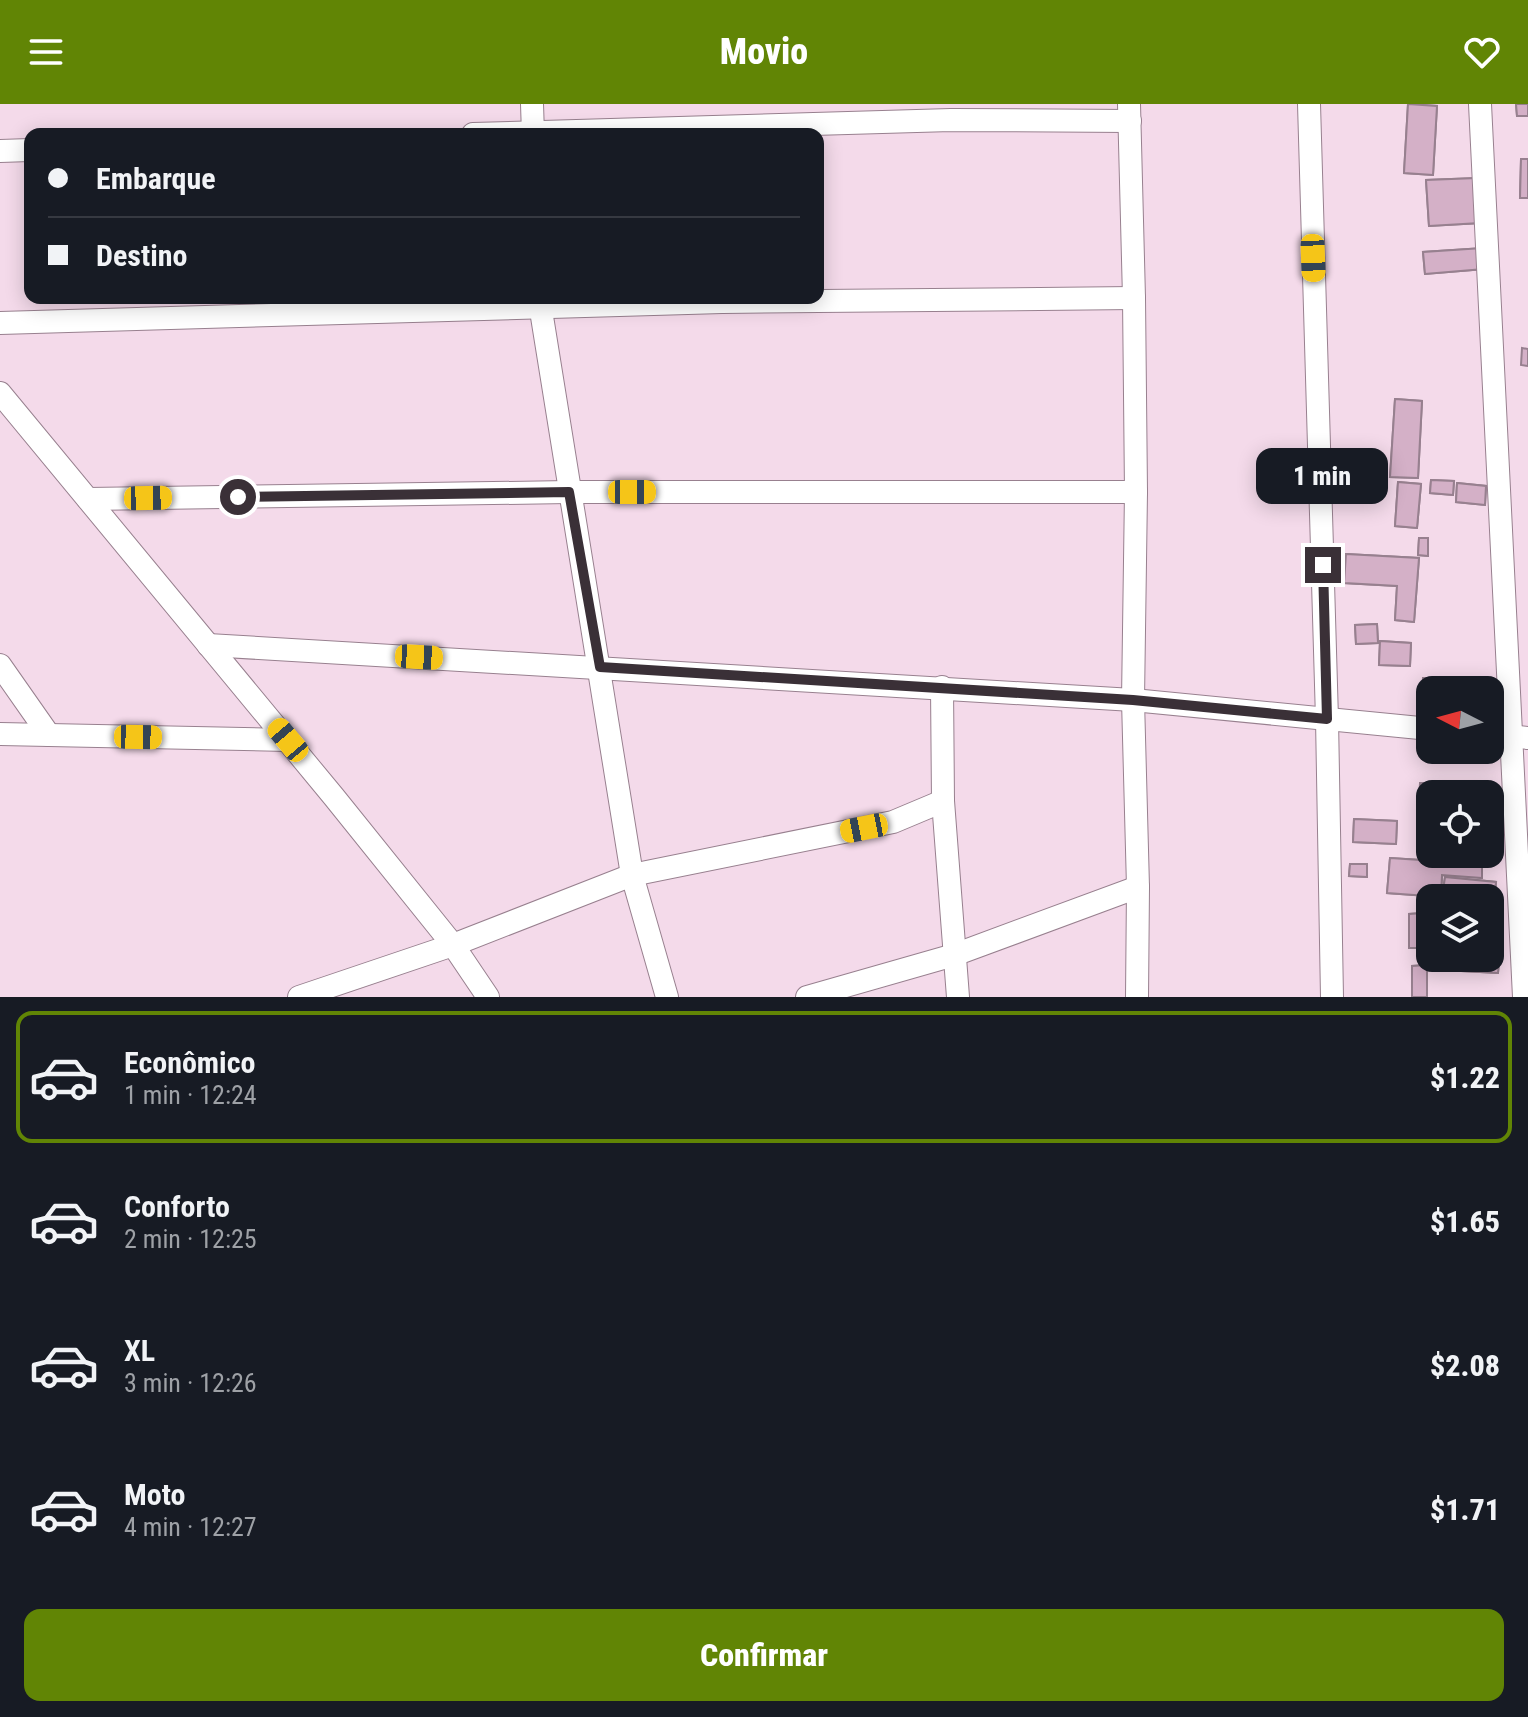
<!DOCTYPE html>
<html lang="pt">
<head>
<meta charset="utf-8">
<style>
	body { margin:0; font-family:"Roboto Condensed",sans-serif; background:#242831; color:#f1f3f6; height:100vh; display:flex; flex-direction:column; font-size:30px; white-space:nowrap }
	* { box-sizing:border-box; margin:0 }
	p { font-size:26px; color:#9ea1a6 }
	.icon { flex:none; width:44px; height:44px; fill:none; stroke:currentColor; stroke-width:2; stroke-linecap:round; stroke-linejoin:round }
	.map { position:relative; height:893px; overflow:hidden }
	.panel { display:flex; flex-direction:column; background:#171b24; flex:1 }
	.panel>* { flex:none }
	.top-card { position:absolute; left:24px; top:24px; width:800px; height:176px; border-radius:16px; box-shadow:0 4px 20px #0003; display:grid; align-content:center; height:176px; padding:0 24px; background:#171b24 }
	.needle { width:52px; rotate:276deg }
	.controls { position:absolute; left:1416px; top:572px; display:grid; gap:16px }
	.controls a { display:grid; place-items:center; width:88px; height:88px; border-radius:16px; background:#171b24; box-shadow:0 4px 20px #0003; font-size:40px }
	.end { position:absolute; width:36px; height:36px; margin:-18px; border:10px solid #3a3037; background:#fff; box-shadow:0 0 0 4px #fff }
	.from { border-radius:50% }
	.bubble { position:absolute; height:56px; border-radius:16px; background:#171b24; box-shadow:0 4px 20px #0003; font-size:26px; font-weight:800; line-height:56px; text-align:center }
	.car { position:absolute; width:24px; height:48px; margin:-24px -12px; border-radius:10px; box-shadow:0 0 6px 2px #0007; background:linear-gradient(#f5c518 24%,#345 0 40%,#f5c518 0 76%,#345 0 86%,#f5c518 0) }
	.top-card b { display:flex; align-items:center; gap:28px; height:76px; font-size:30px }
	.top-card b+b { border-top:2px solid #363941 }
	.top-card i { width:20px; height:20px; background:#f1f3f6 }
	ul { padding:14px 0 0; list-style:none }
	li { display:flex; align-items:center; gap:24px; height:132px; margin:0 16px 12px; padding:0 8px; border:4px solid transparent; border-radius:16px }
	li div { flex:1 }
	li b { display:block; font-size:30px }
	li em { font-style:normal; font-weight:800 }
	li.on { border-color:#618505 }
	li>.icon { width:72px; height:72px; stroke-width:1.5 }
	.action { display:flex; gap:16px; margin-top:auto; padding:16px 24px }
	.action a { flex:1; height:92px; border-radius:16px; background:#618505; color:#fff; font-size:32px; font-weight:800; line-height:92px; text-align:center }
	header { display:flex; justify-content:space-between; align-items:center; height:104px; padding:0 24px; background:#618505; color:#fff; font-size:36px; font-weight:800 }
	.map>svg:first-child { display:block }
</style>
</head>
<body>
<header><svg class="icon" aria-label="menu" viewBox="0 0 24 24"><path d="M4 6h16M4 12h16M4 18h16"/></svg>Movio<svg class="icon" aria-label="heart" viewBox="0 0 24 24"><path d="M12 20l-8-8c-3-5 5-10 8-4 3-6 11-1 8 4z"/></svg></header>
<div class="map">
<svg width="1528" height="893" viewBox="0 0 1528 893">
	<rect width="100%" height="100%" fill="#f4daea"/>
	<g fill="#d4b0c7" stroke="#97808f" stroke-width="2">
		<polygon points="1408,0 1437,2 1433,71 1404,69"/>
		<polygon points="1408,0 1437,2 1433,71 1404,69"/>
		<polygon points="1516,0 1528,0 1528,12 1517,12"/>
		<polygon points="1516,0 1528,0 1528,12 1517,12"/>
		<polygon points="1521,55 1528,55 1528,94 1520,94"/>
		<polygon points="1521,55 1528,55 1528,94 1520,94"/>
		<polygon points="1477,74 1480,119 1429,122 1426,76"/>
		<polygon points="1477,74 1480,119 1429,122 1426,76"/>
		<polygon points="1483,144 1484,165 1425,170 1423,148"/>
		<polygon points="1483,144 1484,165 1425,170 1423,148"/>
		<polygon points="1522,244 1528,245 1528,262 1521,261"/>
		<polygon points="1395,295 1422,297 1418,374 1390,373"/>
		<polygon points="1395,295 1422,297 1418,374 1390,373"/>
		<polygon points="1431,376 1454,377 1453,391 1430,389"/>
		<polygon points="1431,376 1454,377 1453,391 1430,389"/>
		<polygon points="1398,378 1421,380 1417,424 1395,422"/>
		<polygon points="1398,378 1421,380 1417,424 1395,422"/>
		<polygon points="1457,379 1486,382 1485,401 1456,398"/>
		<polygon points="1457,379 1486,382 1485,401 1456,398"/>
		<polygon points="1419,434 1428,434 1428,452 1418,451"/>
		<polygon points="1419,434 1428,434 1428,452 1418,451"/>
		<polygon points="1346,450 1419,454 1414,518 1395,516 1397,482 1344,479"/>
		<polygon points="1346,450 1419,454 1414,518 1395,516 1397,482 1344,479"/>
		<polygon points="1377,520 1378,539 1356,540 1355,521"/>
		<polygon points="1377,520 1378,539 1356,540 1355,521"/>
		<polygon points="1380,537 1411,539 1410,562 1379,561"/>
		<polygon points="1380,537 1411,539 1410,562 1379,561"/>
		<polygon points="1423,574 1488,580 1488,586 1430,586 1430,594 1422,593"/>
		<polygon points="1423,574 1488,580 1488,586 1430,586 1430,594 1422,593"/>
		<polygon points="1420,679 1449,680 1449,690 1430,690 1430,718 1419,718"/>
		<polygon points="1420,679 1449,680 1449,690 1430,690 1430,718 1419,718"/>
		<polygon points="1354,715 1397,717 1396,740 1353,738"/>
		<polygon points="1354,715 1397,717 1396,740 1353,738"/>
		<polygon points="1390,754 1482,760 1482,774 1442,771 1441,793 1387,789"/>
		<polygon points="1390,754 1482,760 1482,774 1442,771 1441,793 1387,789"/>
		<polygon points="1350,760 1367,760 1367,773 1349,772"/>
		<polygon points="1350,760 1367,760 1367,773 1349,772"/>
		<polygon points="1445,773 1496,778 1494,797 1490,797 1490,794 1442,793"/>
		<polygon points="1445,773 1496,778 1494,797 1490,797 1490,794 1442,793"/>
		<polygon points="1423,809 1424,844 1409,844 1409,810"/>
		<polygon points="1423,809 1424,844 1409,844 1409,810"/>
		<polygon points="1490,844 1500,845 1498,869 1462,867 1463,854 1490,854"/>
		<polygon points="1490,844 1500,845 1498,869 1462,867 1463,854 1490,854"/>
		<polygon points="1427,861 1427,893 1412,893 1412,862"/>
		<polygon points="1427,861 1427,893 1412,893 1412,862"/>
	</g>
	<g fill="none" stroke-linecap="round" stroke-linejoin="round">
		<defs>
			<g id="street">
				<polyline points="532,0 533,30"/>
				<polyline points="1129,0 1134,194 1136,388 1133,596 1138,783 1137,893"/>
				<polyline points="1309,0 1327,615 1332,893"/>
				<polyline points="1480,0 1524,893"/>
				<polyline points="473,30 951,16 1130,17"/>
				<polyline points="0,47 30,46"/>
				<polyline points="539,194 632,771 667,893"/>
				<polyline points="0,219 722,198 1134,194"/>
				<polyline points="0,289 334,693 453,841 488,893"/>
				<polyline points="88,395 569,388 1136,388"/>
				<polyline points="208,541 1133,596 1430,625"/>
				<polyline points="0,561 49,631"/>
				<polyline points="942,583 943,697 958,893"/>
				<polyline points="0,630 288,636"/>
				<polyline points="1490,630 1528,634"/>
				<polyline points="299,893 453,841 632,771 893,718 943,697"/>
				<polyline points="807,893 954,851 1138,783"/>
			</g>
		</defs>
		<use href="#street" stroke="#98808f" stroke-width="24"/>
		<use href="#street" stroke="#fff" stroke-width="22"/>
	</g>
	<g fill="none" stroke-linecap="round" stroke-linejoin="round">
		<polyline stroke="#3a3037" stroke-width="10" points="238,393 569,388 600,563 1133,596 1327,615 1323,461"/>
	</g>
</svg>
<div class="controls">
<a><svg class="needle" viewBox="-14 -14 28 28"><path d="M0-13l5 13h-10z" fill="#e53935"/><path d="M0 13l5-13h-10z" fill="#9ea1a6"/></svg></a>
<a><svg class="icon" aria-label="locate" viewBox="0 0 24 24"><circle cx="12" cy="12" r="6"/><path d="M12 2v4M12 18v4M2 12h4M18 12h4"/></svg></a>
<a><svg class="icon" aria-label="layers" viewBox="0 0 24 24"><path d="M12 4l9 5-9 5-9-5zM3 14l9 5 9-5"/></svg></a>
</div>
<i class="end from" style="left:238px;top:393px"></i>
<i class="end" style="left:1323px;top:461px"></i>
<div class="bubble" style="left:1256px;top:344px;width:132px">1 min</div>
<i class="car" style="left:1313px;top:154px;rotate:178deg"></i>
<i class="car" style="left:632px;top:388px;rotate:90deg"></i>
<i class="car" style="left:148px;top:394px;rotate:89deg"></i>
<i class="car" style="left:419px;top:553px;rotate:93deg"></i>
<i class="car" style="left:138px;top:633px;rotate:91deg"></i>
<i class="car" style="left:288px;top:636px;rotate:320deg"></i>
<i class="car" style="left:864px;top:724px;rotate:259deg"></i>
<div class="top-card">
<b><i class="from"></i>Embarque</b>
<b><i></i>Destino</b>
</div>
</div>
<section class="panel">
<ul>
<li class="on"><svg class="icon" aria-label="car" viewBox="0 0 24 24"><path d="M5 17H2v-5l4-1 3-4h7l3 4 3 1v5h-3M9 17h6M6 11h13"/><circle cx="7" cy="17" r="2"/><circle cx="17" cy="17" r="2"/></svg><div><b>Econômico</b><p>1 min · 12:24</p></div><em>$1.22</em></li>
<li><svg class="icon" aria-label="car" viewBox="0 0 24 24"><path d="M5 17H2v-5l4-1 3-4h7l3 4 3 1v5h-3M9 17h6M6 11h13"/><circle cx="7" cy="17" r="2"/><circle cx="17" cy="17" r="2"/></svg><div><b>Conforto</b><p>2 min · 12:25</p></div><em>$1.65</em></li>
<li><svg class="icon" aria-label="car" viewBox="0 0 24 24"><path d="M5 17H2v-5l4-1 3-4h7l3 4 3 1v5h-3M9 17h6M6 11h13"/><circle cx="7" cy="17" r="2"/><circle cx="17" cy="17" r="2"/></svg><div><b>XL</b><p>3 min · 12:26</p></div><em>$2.08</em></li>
<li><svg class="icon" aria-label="car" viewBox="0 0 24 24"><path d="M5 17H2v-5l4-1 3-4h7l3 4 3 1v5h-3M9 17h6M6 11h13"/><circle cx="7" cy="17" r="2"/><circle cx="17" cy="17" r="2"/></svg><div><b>Moto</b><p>4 min · 12:27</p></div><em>$1.71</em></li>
</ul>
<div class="action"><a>Confirmar</a></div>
</section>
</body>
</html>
